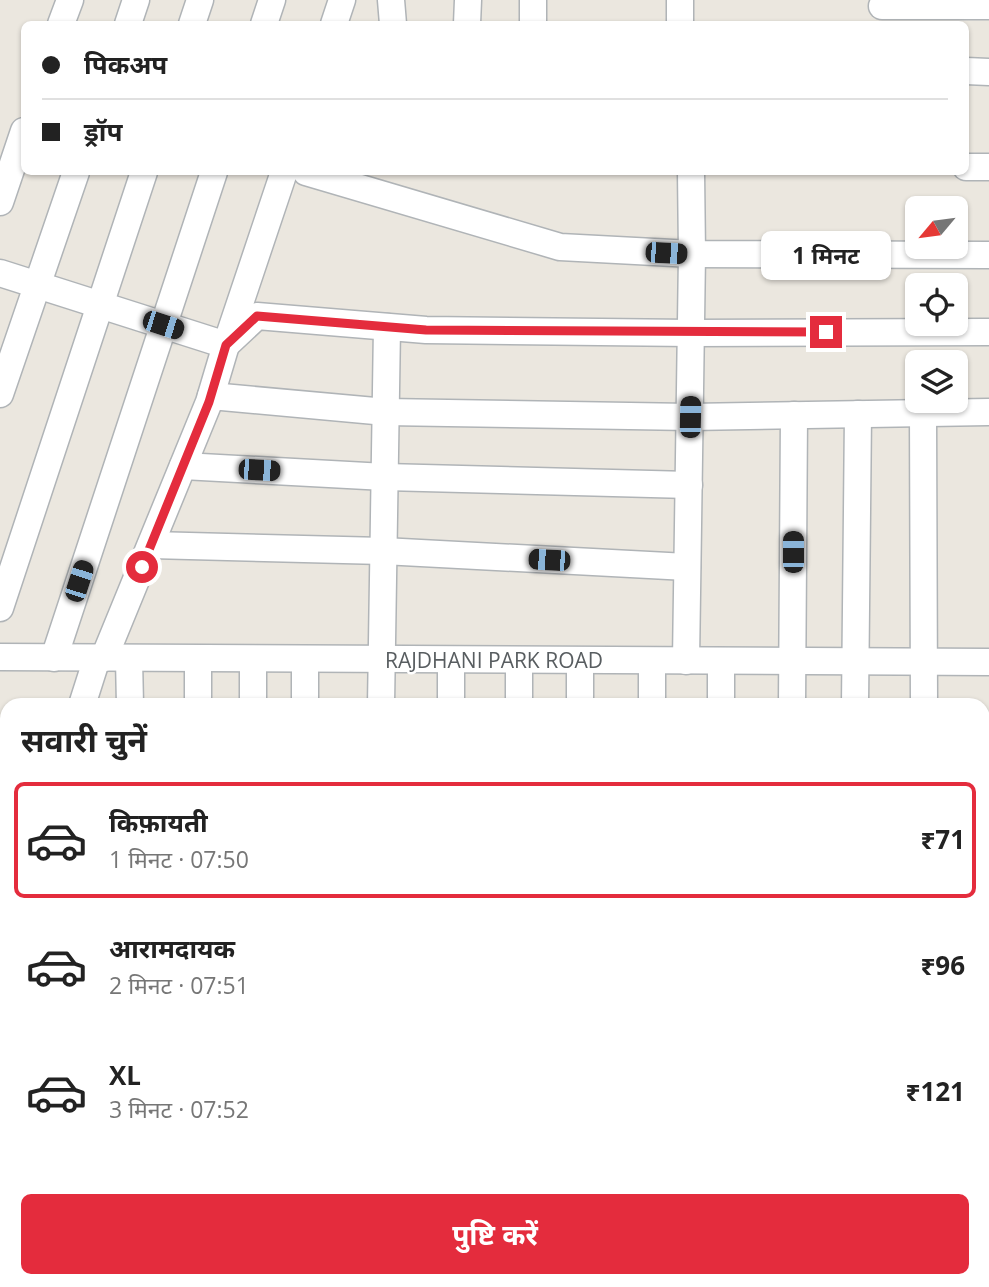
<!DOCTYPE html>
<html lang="hi">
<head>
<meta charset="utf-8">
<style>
	body { margin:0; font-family:"Open Sans","Noto Sans Devanagari",sans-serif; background:#f2f2f2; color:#222; height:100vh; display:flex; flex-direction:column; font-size:26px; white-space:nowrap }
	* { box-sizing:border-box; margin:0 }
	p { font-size:23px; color:#767676 }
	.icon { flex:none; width:38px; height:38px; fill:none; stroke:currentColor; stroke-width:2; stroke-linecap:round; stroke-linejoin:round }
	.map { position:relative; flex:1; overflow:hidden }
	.panel { position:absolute; left:0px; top:698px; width:990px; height:590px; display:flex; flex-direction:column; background:#fff; border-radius:21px 21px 0 0; box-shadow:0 2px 5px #0004 }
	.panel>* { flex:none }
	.guide { position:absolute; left:21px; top:21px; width:948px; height:154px; border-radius:10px; box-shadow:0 2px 5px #0004; display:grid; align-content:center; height:154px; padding:0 21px; background:#fff }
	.needle { width:46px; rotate:241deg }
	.buttons { position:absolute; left:905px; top:196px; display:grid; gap:14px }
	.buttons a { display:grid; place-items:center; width:63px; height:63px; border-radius:10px; background:#fff; box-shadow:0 2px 5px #0004; font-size:35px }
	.end { position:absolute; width:32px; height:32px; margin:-16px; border:9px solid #e42c3d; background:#fff; box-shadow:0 0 0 4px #fff }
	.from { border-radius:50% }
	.bubble { position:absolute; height:49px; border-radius:10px; background:#fff; box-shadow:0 2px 5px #0004; font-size:23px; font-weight:700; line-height:49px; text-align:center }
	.car { position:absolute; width:21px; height:42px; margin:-21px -10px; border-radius:9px; box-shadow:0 0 5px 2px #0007; background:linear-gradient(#222 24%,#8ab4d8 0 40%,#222 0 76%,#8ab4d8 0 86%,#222 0) }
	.guide b { display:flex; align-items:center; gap:24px; height:66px; font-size:26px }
	.guide b+b { border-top:2px solid #e0e0e0 }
	.guide i { width:18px; height:18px; background:#222 }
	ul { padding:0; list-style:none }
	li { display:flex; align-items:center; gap:21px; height:116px; margin:0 14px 10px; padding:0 7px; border:4px solid transparent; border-radius:10px }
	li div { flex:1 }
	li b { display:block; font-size:26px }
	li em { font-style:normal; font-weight:700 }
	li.on { border-color:#e42c3d }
	li>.icon { width:63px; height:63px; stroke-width:1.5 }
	h2 { padding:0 21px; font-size:32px; line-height:84px }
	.cta { display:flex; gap:14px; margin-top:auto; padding:14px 21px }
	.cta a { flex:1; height:80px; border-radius:10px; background:#e42c3d; color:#fff; font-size:28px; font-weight:700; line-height:80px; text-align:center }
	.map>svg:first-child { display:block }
</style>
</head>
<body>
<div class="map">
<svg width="989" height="1287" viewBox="0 0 989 1287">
	<rect width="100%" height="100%" fill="#ebe7df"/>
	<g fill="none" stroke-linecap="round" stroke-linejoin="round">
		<defs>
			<g id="minor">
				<polyline points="391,0 393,24"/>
				<polyline points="533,0 533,24"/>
				<polyline points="882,6 989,6"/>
				<polyline points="61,24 70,0"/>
				<polyline points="128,24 136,0"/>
				<polyline points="192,24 200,0"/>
				<polyline points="264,24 272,0"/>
				<polyline points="334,24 342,0"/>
				<polyline points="467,24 468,0"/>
				<polyline points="680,24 680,0"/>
				<polyline points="966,71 989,72"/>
				<polyline points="966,167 989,167"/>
				<polyline points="306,172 560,247 692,254 989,255"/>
				<polyline points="0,202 24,131"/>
				<polyline points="0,273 226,345 257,316 426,330 691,333 989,332"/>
				<polyline points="0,394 76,172"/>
				<polyline points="211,396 386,412 690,417 989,412"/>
				<polyline points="923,413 924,705"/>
				<polyline points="183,466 385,477 689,485"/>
				<polyline points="151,545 383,551 687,567"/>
				<polyline points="0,608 144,172"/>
				<polyline points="0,657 989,662"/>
				<polyline points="54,658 214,172"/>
				<polyline points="104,658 209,402 226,345 284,172"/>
				<polyline points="129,659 130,705"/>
				<polyline points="198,659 198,705"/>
				<polyline points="305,660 305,705"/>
				<polyline points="580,661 580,705"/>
				<polyline points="652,661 652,705"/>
				<polyline points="686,661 692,254 691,172"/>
				<polyline points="721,661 721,705"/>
				<polyline points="82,705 97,658"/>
				<polyline points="253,705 253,660"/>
				<polyline points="381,705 387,327"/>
				<polyline points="451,705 451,661"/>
				<polyline points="519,705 519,661"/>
				<polyline points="792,705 794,415"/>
				<polyline points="855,705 858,414"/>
				<polyline points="0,802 7,818"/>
				<polyline points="989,877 987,1018 989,1181"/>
				<polyline points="0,1009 7,1009"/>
				<polyline points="984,1237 989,1234"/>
				<polyline points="280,1281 283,1287"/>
				<polyline points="321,1281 321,1282"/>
				<polyline points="393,1281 396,1287"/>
				<polyline points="579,1287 579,1281"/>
				<polyline points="651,1287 651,1281"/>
				<polyline points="715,1287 715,1281"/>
				<polyline points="787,1287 787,1281"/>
				<polyline points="855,1287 855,1281"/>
				<polyline points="889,1287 901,1281"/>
			</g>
		</defs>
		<use href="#minor" stroke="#b0b4b7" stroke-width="29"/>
		<use href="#minor" stroke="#fff" stroke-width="26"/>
		<g stroke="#afb0b0" stroke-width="5" stroke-dasharray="2 9" stroke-linecap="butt">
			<polyline points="0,1232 7,1248"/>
			<polyline points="0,1280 3,1287"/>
			<polyline points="21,1281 24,1287"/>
		</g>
	</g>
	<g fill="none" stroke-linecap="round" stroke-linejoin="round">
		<polyline stroke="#e42c3d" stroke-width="9" points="142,567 209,402 226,345 257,316 426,330 826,332"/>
	</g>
	<g text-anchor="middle" stroke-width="5" stroke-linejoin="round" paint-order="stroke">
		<g font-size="21" fill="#585d60" stroke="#fff">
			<text x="494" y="668">RAJDHANI PARK ROAD</text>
		</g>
	</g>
</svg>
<div class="buttons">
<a><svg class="needle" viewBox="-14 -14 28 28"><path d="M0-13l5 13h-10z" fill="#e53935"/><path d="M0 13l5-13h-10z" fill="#767676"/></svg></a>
<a><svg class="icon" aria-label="locate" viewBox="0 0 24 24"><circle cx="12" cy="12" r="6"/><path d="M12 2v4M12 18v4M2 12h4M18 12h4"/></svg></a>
<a><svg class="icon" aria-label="layers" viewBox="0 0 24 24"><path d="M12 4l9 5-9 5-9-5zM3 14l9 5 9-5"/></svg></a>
</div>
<i class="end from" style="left:142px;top:567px"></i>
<i class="end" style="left:826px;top:332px"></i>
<div class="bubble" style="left:761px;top:231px;width:130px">1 मिनट</div>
<i class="car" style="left:666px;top:253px;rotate:93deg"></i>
<i class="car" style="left:163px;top:325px;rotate:108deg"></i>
<i class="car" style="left:690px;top:417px;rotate:1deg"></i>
<i class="car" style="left:259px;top:470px;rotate:93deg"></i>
<i class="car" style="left:793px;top:552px;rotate:0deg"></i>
<i class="car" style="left:549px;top:560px;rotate:273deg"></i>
<i class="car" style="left:79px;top:581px;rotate:18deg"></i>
<div class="guide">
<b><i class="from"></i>पिकअप</b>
<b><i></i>ड्रॉप</b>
</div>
<section class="panel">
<h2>सवारी चुनें</h2>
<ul>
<li class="on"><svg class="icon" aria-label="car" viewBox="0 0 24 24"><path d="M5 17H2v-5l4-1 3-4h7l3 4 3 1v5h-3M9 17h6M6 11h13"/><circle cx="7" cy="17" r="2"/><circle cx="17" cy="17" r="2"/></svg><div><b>किफ़ायती</b><p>1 मिनट · 07:50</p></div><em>₹71</em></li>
<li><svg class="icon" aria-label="car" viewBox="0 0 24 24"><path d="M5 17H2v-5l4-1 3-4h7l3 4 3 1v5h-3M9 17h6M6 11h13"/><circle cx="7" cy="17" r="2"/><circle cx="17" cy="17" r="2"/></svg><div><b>आरामदायक</b><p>2 मिनट · 07:51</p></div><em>₹96</em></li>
<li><svg class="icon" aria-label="car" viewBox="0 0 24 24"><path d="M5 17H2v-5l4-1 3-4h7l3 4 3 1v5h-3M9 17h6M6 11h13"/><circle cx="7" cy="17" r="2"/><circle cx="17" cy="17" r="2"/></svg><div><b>XL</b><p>3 मिनट · 07:52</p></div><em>₹121</em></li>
</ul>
<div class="cta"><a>पुष्टि करें</a></div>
</section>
</div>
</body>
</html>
